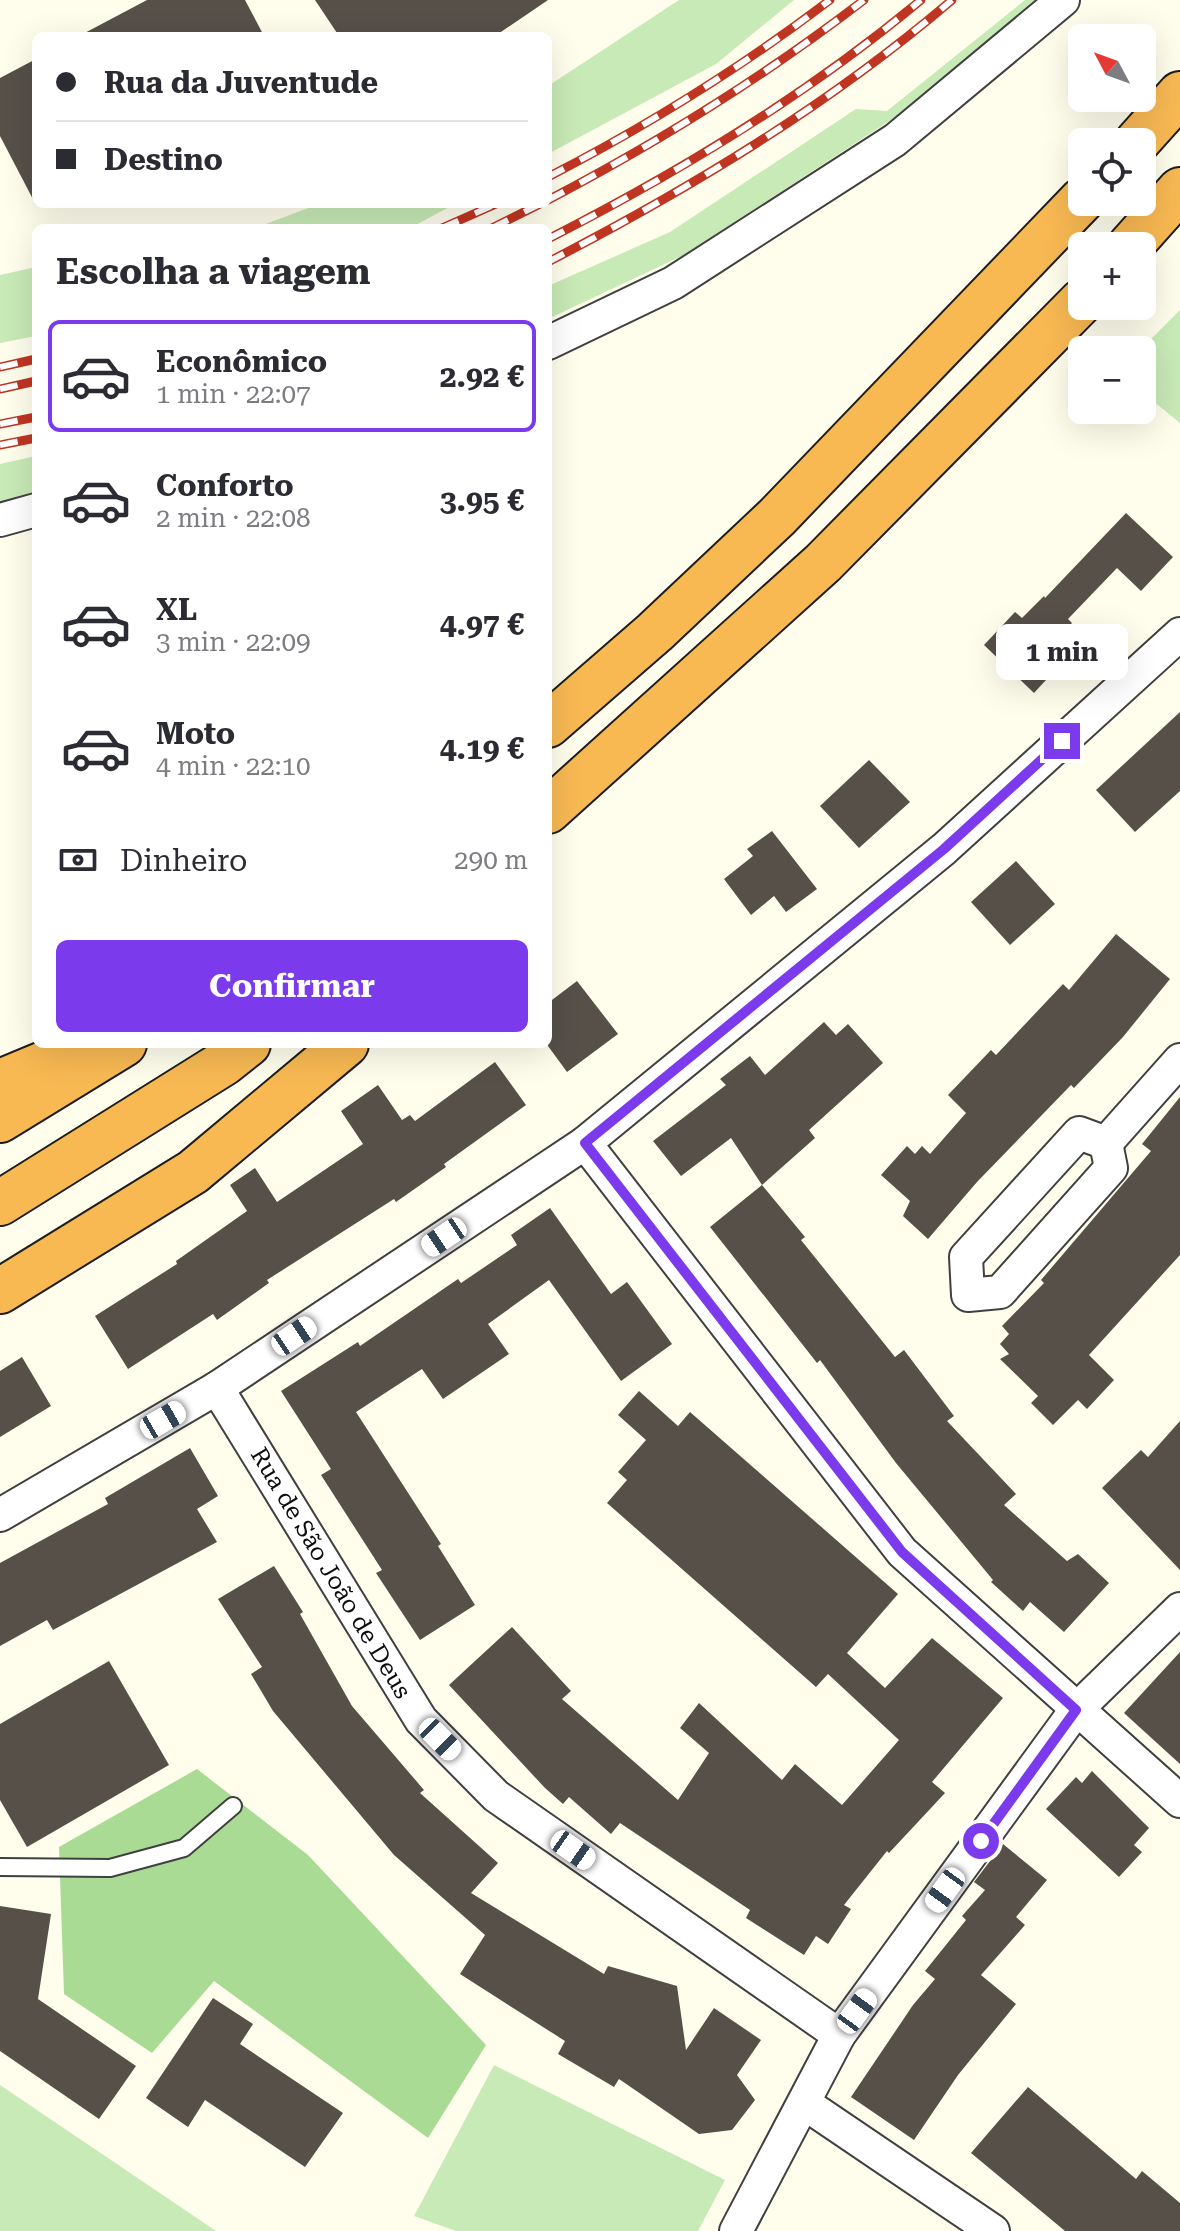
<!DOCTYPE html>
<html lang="pt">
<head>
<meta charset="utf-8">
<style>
	body { margin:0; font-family:"Roboto Serif",serif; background:#f7f7f7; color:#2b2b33; height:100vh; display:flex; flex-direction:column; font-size:30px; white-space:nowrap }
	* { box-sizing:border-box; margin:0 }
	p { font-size:26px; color:#7c7c81 }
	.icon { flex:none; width:44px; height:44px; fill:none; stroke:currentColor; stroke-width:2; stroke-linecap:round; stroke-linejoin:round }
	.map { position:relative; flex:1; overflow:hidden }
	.side { position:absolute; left:32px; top:224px; width:520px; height:824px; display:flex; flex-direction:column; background:#fff; border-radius:12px; box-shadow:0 8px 32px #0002 }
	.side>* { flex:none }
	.top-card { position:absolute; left:32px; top:32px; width:520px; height:176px; border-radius:12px; box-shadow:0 8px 32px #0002; display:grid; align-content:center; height:176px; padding:0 24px; background:#fff }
	.needle { width:52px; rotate:311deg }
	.tools { position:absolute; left:1068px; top:24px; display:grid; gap:16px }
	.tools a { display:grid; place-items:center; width:88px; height:88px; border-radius:12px; background:#fff; box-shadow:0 8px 32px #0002; font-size:40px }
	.end { position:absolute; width:36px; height:36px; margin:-18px; border:10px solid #7c3aed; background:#fff; box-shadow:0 0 0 4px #fff }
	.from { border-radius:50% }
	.bubble { position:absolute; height:56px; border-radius:12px; background:#fff; box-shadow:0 8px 32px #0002; font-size:26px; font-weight:700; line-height:56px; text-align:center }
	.car { position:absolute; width:24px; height:48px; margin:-24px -12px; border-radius:10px; box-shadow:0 0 6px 2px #0007; background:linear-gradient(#fff 24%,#345 0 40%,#fff 0 76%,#345 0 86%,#fff 0) }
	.top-card b { display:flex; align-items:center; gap:28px; height:76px; font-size:30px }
	.top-card b+b { border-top:2px solid #e1e1e2 }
	.top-card i { width:20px; height:20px; background:#2b2b33 }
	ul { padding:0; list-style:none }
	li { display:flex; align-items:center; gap:24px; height:112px; margin:0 16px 12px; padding:0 8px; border:4px solid transparent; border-radius:12px }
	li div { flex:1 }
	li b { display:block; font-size:30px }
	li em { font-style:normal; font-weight:700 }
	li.active { border-color:#7c3aed }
	li>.icon { width:72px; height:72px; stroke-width:1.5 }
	h2 { padding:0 24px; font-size:36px; line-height:96px }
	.pay { display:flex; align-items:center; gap:20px; height:88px; padding:0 24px; font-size:30px }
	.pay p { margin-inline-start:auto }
	.button { display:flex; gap:16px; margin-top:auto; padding:16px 24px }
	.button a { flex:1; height:92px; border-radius:12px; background:#7c3aed; color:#fff; font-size:32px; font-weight:700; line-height:92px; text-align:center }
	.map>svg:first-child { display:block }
</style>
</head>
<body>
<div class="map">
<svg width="1180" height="2231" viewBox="0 0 1180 2231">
	<rect width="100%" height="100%" fill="#fffeed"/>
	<g fill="#c8eab6">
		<polygon points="679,0 794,0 716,64 548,154 548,86"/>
		<polygon points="1025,0 1043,0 926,97 684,255 548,319 548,286 670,232 856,109 887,111"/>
		<polygon points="319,204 455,204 410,228 255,228"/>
		<polygon points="36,267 36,336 0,343 0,275"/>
		<polygon points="1180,310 1180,423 1142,392 1142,350 1140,350"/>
		<polygon points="36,456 36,493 0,502 0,464"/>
		<polygon points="494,2065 725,2180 698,2231 456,2231 414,2216"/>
		<polygon points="0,2085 216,2231 0,2231"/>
	</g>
	<polygon fill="#a9db95" points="197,1769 308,1855 486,2045 428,2138 214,1981 152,2053 64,1994 59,1847"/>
	<g fill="#565049">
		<polygon points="147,0 245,0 264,36 79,36"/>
		<polygon points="315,0 548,0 495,36 339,36"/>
		<polygon points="36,59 36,205 0,136 0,78"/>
		<polygon points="1126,513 1173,557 1141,591 1117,568 1068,619 1072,623 1056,640 1070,654 1034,693 984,645 1015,612 1022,618 1044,596 1045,598"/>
		<polygon points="1180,712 1180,791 1135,832 1096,790"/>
		<polygon points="869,760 910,802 859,848 820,806"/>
		<polygon points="772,831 817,889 786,912 774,896 751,915 724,879 753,856 747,849"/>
		<polygon points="1016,861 1055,904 1010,945 971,902"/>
		<polygon points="1116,934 1170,979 1123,1037 1074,1088 1071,1085 977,1182 928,1239 903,1216 910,1201 881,1175 907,1146 915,1154 922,1146 930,1154 966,1113 948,1095 991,1050 996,1055 1063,984 1069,990"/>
		<polygon points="577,981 618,1034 567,1072 548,1046 548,1003"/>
		<polygon points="824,1022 836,1035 848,1024 883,1063 809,1130 815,1138 762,1185 731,1138 681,1176 653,1141 726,1085 720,1079 750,1056 765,1075"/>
		<polygon points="495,1062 526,1105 444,1164 446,1167 396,1202 394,1199 267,1280 269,1283 217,1320 213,1314 128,1369 95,1316 177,1264 176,1261 247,1211 230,1185 255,1168 277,1202 363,1144 341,1111 378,1085 402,1120 410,1115 415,1121"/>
		<polygon points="1180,1097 1180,1255 1089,1355 1114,1380 1087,1409 1078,1400 1053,1425 1031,1403 1038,1396 1000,1359 1009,1354 1000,1344 1009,1334 1002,1326 1044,1283 1041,1280 1151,1151 1142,1144"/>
		<polygon points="762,1185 805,1237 801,1240 895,1357 904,1350 954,1416 947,1421 1016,1494 1004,1505 1067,1561 1078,1554 1109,1583 1064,1632 1030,1602 1023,1611 991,1582 993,1580 896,1463 820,1360 817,1363 710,1227"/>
		<polygon points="550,1208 611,1294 627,1282 672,1344 621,1381 549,1280 488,1324 509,1354 443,1399 422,1369 356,1412 441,1544 438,1546 475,1605 420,1640 376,1573 382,1570 321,1475 331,1469 281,1391 358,1342 360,1346 458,1279 461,1283 517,1245 511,1235"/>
		<polygon points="22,1357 51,1406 0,1437 0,1371"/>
		<polygon points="639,1391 678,1426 690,1412 898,1594 847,1653 885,1688 932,1638 1003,1698 932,1782 945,1793 889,1853 887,1851 844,1905 851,1909 828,1944 816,1936 804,1955 746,1918 750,1910 620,1823 611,1834 569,1797 563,1804 545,1788 449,1685 512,1627 571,1691 562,1699 678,1800 709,1753 680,1728 699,1703 782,1780 795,1764 842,1805 899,1740 828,1674 816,1687 607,1503 627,1480 618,1472 646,1440 618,1415"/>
		<polygon points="1180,1421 1180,1570 1102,1488 1141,1450 1148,1457"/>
		<polygon points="190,1448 218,1496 197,1509 217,1542 53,1630 47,1620 0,1646 0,1563 108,1504 105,1498"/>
		<polygon points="274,1566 303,1612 300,1614 352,1706 424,1790 420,1793 498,1863 471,1893 604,1974 608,1966 677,1986 686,2050 714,2008 761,2040 737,2075 755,2100 732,2130 699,2134 619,2079 614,2087 558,2054 565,2041 460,1974 485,1935 394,1855 273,1711 251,1674 262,1667 218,1599"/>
		<polygon points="1180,1652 1180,1764 1124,1713"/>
		<polygon points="109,1661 169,1765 27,1847 0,1800 0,1724"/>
		<polygon points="1092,1771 1149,1828 1134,1845 1142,1852 1119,1877 1046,1809 1076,1777 1082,1783"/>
		<polygon points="1003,1844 1047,1880 1016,1917 1025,1925 981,1975 1016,2004 958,2075 914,2140 851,2097 913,2005 935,1979 925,1971 966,1920 962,1916 985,1890 974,1882"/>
		<polygon points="0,1906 51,1914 38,1999 136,2066 99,2119 0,2051"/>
		<polygon points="213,1998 253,2024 240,2044 343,2113 305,2167 205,2100 188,2127 146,2098"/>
		<polygon points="1028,2087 1136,2179 1142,2171 1180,2203 1180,2231 1065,2231 971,2153"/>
	</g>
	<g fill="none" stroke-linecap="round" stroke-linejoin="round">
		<defs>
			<polyline id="lane" points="0,1867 110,1868 184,1848 233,1806"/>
			<g id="street">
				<polyline points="548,343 673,283 895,140 1063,0"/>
				<polyline points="0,520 36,510"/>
				<polygon points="1079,1133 1106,1143 1111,1168 1000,1292 968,1295 966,1257"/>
				<polyline points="585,1143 902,1552 1180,1801"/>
				<polyline points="1106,1143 1180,1060"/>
				<polyline points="217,1388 421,1720 496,1796 839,2035"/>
				<polyline points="0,1515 217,1388 585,1143 944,849 1180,634"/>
				<polyline points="804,2103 993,2231"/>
				<polyline points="736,2231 839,2035 1076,1710 1180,1609"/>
			</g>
			<g id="highway">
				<polyline points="1137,142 1180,94"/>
				<polyline points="1130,246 1180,190"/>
				<polyline points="548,725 655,632 777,517 1082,200"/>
				<polyline points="548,811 823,563 1082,301"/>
				<polyline points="0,1082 65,1055"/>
				<polyline points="0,1120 124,1044"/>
				<polyline points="0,1203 224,1063 248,1044"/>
				<polyline points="0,1291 193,1172 346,1044"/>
			</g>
		</defs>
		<use href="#lane" stroke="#404040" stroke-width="20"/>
		<use href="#street" stroke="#404040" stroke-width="36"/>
		<use href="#highway" stroke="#1e1e1e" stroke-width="48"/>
		<use href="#lane" stroke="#fff" stroke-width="16"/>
		<use href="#street" stroke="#fff" stroke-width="32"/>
		<use href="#highway" stroke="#f8b953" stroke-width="44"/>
		<defs>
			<g id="rail">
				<path d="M548 177C647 126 742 67 830 0"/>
				<path d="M548 200C659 142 765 76 864 0"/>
				<polyline points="442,228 496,204"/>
				<polyline points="492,228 540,204"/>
				<path d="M548 239C680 172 807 95 921 0"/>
				<path d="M548 262C691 188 829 105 952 0"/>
				<polyline points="0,367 36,359"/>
				<polyline points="0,389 36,381"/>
				<polyline points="0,424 36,417"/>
				<polyline points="0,445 36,438"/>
			</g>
		</defs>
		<use href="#rail" stroke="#c03522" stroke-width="9"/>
		<use href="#rail" stroke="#fff" stroke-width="6" stroke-dasharray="18" stroke-linecap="butt"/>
	</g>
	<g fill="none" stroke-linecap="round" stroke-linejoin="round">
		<polyline stroke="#7c3aed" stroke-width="10" points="981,1841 1076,1710 902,1552 585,1143 944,849 1062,741"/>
	</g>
	<g text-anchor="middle" stroke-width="8" stroke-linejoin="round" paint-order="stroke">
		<g font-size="24" fill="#0d0d0d" stroke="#fff">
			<text transform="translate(331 1573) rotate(59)" y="8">Rua de São João de Deus</text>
		</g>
	</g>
</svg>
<div class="tools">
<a><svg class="needle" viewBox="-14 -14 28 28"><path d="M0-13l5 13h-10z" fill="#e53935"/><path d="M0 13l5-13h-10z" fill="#7c7c81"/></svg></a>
<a><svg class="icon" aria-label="locate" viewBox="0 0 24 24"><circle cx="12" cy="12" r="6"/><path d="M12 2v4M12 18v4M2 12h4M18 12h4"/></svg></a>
<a>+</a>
<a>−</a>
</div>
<i class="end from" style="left:981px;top:1841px"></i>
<i class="end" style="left:1062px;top:741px"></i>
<div class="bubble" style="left:996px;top:624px;width:132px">1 min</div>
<i class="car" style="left:444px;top:1237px;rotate:236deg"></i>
<i class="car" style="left:294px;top:1336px;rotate:56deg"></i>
<i class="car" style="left:163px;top:1420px;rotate:60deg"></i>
<i class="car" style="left:440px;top:1739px;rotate:135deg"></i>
<i class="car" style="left:573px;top:1850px;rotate:125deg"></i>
<i class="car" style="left:945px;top:1890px;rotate:216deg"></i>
<i class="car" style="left:857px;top:2011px;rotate:36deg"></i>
<div class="top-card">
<b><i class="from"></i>Rua da Juventude</b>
<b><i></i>Destino</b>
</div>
<section class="side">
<h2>Escolha a viagem</h2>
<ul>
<li class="active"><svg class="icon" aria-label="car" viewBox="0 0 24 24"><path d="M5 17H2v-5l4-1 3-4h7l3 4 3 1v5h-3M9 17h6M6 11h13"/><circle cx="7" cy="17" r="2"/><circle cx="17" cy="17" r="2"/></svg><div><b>Econômico</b><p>1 min · 22:07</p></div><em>2.92 €</em></li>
<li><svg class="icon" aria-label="car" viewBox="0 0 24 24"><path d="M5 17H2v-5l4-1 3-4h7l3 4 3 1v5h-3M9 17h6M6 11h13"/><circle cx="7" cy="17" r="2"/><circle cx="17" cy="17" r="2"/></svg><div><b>Conforto</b><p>2 min · 22:08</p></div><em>3.95 €</em></li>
<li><svg class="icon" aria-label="car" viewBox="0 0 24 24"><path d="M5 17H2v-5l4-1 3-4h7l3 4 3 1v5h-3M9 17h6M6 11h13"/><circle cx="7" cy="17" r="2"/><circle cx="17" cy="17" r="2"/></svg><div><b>XL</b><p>3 min · 22:09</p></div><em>4.97 €</em></li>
<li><svg class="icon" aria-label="car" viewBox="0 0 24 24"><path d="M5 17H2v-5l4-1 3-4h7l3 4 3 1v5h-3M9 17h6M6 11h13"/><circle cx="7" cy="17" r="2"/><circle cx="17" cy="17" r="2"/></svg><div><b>Moto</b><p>4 min · 22:10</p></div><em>4.19 €</em></li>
</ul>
<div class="pay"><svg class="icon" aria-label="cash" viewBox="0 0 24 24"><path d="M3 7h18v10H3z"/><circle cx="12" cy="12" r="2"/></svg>Dinheiro<p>290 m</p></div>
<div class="button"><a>Confirmar</a></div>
</section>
</div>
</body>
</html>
